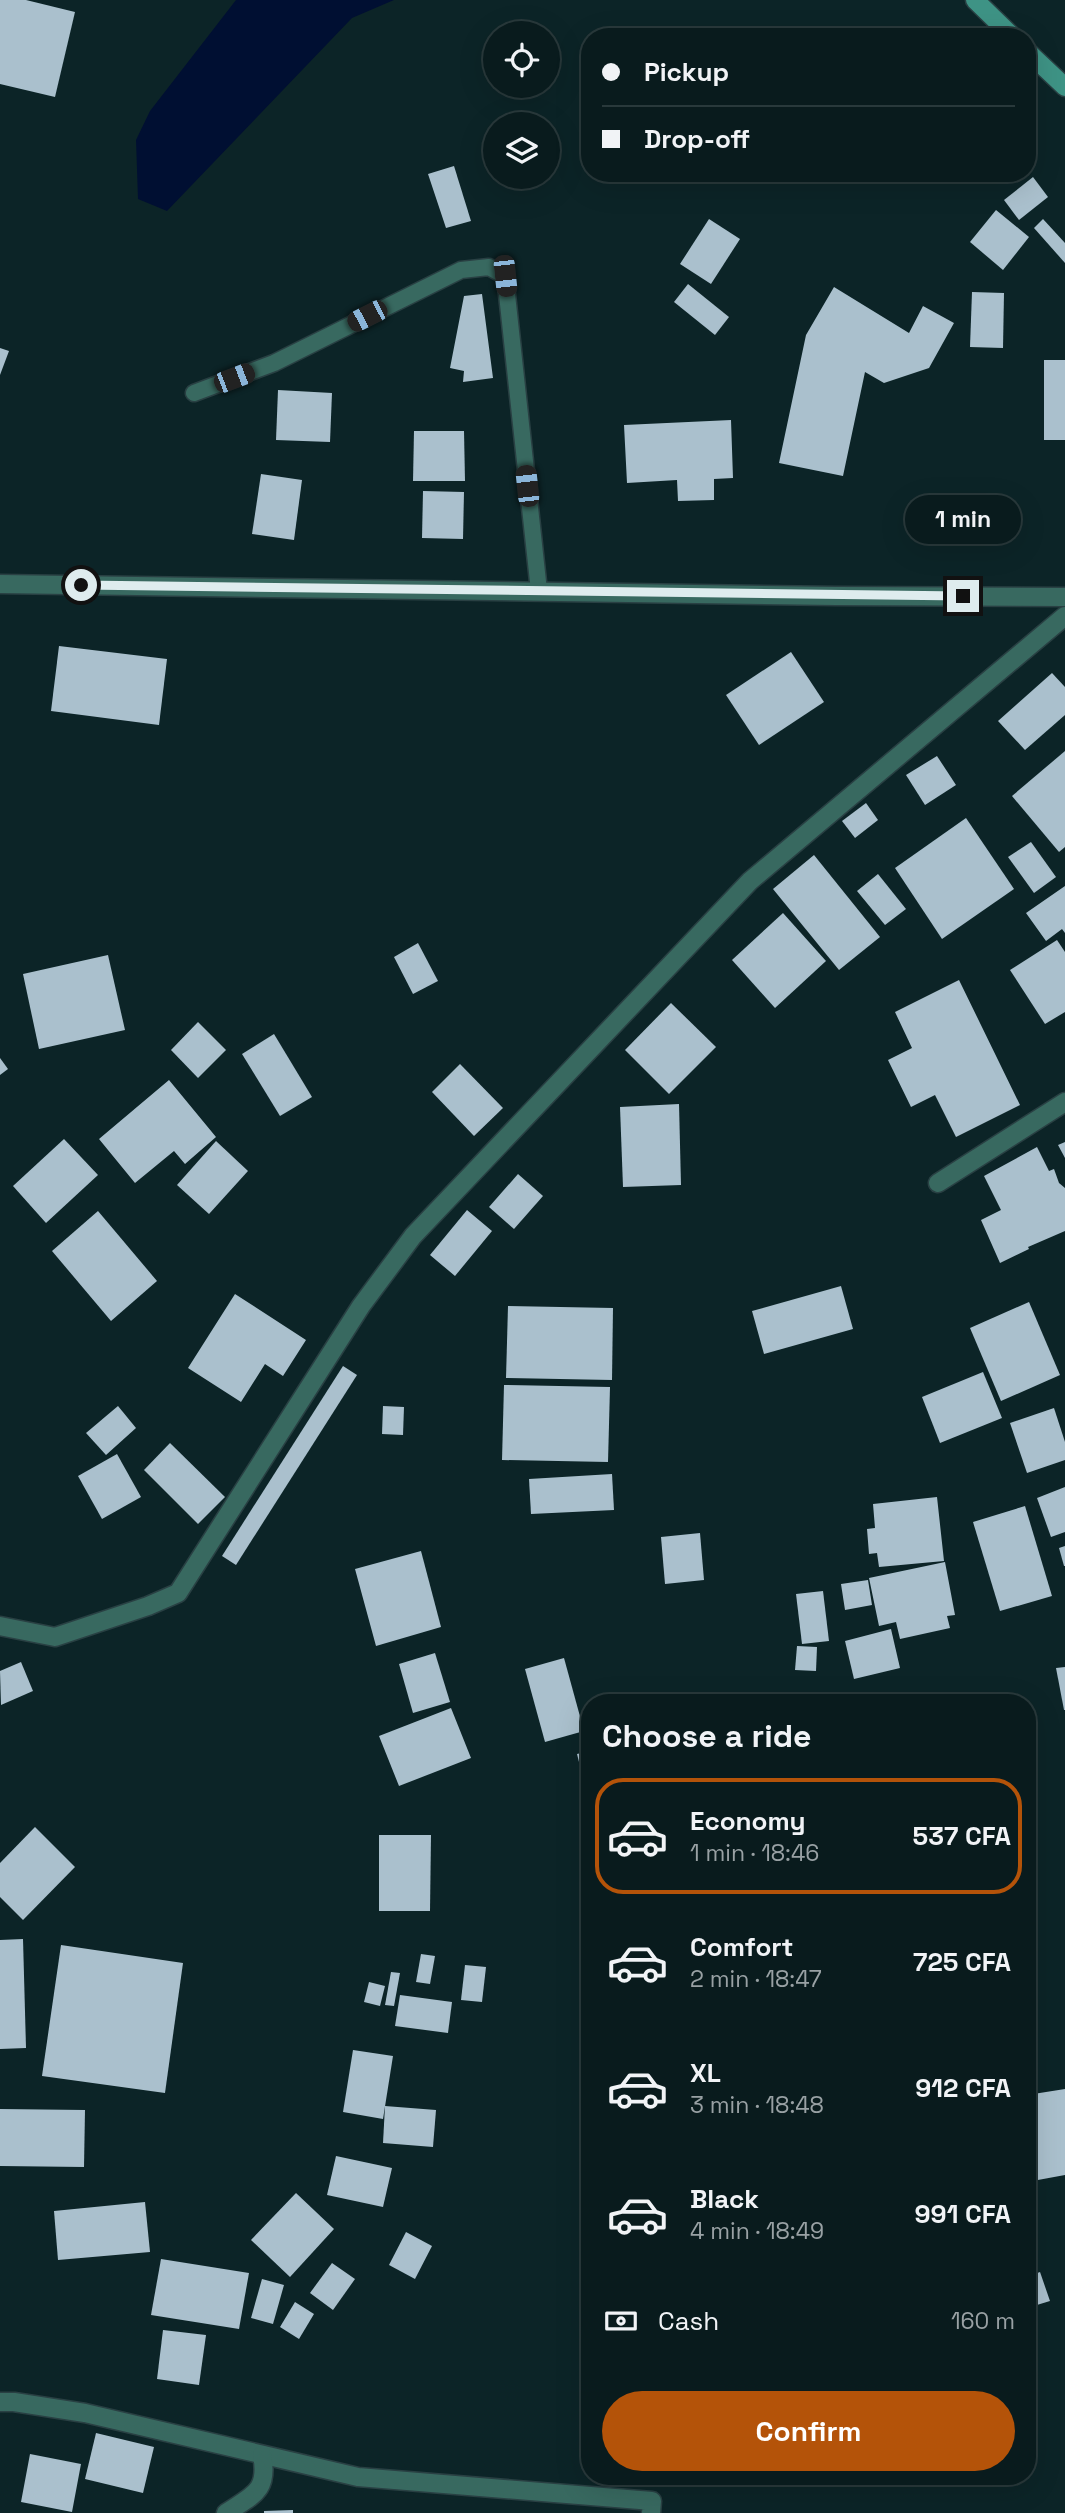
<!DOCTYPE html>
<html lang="en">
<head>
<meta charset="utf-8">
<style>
	body { margin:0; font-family:"Space Grotesk",sans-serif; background:#122426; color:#f1f3f6; height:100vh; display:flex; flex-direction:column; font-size:26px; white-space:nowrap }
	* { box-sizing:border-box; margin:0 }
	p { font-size:23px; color:#99a1a4 }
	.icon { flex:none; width:38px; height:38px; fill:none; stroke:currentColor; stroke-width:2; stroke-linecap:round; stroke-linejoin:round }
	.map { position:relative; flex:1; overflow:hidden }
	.drawer { position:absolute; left:581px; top:1694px; width:455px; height:791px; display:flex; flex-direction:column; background:#091b1d; border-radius:28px; box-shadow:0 7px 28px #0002,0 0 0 2px #29393b }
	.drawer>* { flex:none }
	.hud { position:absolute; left:581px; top:28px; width:455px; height:154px; border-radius:28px; box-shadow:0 7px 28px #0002,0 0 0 2px #29393b; display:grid; align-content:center; height:154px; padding:0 21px; background:#091b1d }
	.buttons { position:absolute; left:483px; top:21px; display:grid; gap:14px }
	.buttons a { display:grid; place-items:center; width:77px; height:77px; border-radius:50%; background:#091b1d; box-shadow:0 7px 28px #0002,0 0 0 2px #29393b; font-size:35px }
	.end { position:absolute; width:32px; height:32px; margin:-16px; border:9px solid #deecee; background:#111; box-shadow:0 0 0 4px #111 }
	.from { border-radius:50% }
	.bubble { position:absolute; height:49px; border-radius:24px; background:#091b1d; box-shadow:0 7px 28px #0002,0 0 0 2px #29393b; font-size:23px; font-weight:600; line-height:49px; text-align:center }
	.car { position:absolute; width:21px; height:42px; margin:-21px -10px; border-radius:9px; box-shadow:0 0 5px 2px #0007; background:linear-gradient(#222 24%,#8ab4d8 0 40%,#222 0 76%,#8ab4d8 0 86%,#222 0) }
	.hud b { display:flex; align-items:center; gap:24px; height:66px; font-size:26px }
	.hud b+b { border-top:2px solid #29393b }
	.hud i { width:18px; height:18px; background:#f1f3f6 }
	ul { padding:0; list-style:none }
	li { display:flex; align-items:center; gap:21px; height:116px; margin:0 14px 10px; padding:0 7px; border:4px solid transparent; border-radius:28px }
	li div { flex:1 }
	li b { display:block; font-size:26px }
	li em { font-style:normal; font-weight:600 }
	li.on { border-color:#b45309 }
	li>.icon { width:63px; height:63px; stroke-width:1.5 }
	h2 { padding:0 21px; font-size:32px; line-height:84px }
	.pay { display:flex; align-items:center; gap:18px; height:77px; padding:0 21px; font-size:26px }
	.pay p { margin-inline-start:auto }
	.primary-button { display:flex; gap:14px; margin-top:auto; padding:14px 21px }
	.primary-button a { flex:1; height:80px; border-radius:42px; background:#b45309; color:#fff; font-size:28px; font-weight:600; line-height:80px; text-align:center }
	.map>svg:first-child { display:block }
</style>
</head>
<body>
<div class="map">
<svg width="1065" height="2513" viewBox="0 0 1065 2513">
	<rect width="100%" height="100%" fill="#0c2427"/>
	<polygon fill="#000f32" points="236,0 394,0 352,18 167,211 138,199 136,140 150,111"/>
	<g fill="#aac0cd">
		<polygon points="0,0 26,0 75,12 55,97 0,84"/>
		<polygon points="454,166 471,221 446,228 428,174"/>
		<polygon points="1033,177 1048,197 1019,220 1004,200"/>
		<polygon points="996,210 1029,237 1003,270 970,242"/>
		<polygon points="709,219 740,239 711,284 680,264"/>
		<polygon points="1043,219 1065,243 1065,263 1034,228"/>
		<polygon points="688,284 729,317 715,335 674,302"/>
		<polygon points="834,287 909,333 923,306 954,323 929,368 884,383 865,372 843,476 779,463 806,335"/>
		<polygon points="972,292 1004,293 1003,348 970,347"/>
		<polygon points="482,294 493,378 463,382 464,371 450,368 464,296"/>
		<polygon points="0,348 9,351 0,375"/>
		<rect x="1044" y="360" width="21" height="80"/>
		<polygon points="278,390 332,393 330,442 276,440"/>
		<polygon points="731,420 733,478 714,479 714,500 678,501 677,480 627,483 624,425"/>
		<polygon points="414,431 464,431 465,481 413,481"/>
		<polygon points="261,474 302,480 294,540 252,534"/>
		<polygon points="423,491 464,492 463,539 422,538"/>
		<polygon points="59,646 167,659 159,725 51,711"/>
		<polygon points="791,652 824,702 759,745 726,695"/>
		<polygon points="1052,673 1065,687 1065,715 1025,750 998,721"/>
		<polygon points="1065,751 1065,847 1059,852 1012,796"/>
		<polygon points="937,756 956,785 925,805 906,775"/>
		<polygon points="866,803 878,820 855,838 842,821"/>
		<polygon points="966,818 1014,889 942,939 895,868"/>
		<polygon points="1031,842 1056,877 1034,893 1008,857"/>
		<polygon points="814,855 880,937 839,970 773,889"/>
		<polygon points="878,874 906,909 885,925 857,891"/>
		<polygon points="1065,886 1065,933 1062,929 1046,941 1026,913"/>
		<polygon points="783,913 826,961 775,1008 732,960"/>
		<polygon points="1057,940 1065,952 1065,1012 1045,1024 1010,970"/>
		<polygon points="418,943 438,981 413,994 394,957"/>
		<polygon points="108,955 125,1030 39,1049 23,974"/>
		<polygon points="959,980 1020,1105 956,1137 935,1095 911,1107 888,1060 912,1048 895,1012"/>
		<polygon points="671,1003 716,1047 669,1094 625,1050"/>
		<polygon points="198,1022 226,1050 198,1078 171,1050"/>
		<polygon points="274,1034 312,1097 280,1116 242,1054"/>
		<polygon points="0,1058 8,1069 0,1075"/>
		<polygon points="460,1064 503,1108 474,1136 432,1092"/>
		<polygon points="169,1080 216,1137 185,1164 174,1151 135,1183 99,1139"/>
		<polygon points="679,1104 681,1185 623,1187 620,1107"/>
		<polygon points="64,1139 98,1175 46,1223 13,1186"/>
		<polygon points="216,1141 248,1171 209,1214 177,1185"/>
		<polygon points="1065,1142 1065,1158 1058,1145"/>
		<polygon points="1037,1147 1049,1171 1054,1169 1059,1183 1065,1188 1065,1231 1028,1247 1029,1249 1000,1263 981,1220 1001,1210 984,1176"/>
		<polygon points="518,1174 543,1196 514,1229 489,1207"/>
		<polygon points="467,1210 492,1231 455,1276 430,1255"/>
		<polygon points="98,1211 157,1281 111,1321 52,1251"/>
		<polygon points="841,1286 853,1329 764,1354 752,1311"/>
		<polygon points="235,1294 306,1340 283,1376 265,1364 241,1402 188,1368"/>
		<polygon points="1029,1302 1060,1375 1001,1401 970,1328"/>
		<polygon points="508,1306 613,1308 612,1380 506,1378"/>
		<polygon points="343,1366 357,1375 236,1565 222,1556"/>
		<polygon points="983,1372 1002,1418 940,1443 922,1397"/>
		<polygon points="504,1385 610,1387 608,1462 502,1460"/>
		<polygon points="118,1406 136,1428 106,1455 86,1433"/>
		<polygon points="383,1406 404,1407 403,1435 382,1434"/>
		<polygon points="1054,1408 1065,1442 1065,1460 1027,1473 1010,1423"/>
		<polygon points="170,1443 225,1497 198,1524 144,1470"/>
		<polygon points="117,1454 141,1497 102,1519 78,1476"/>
		<polygon points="612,1474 614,1510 531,1514 529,1479"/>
		<polygon points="1065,1487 1065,1532 1051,1537 1037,1498"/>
		<polygon points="937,1497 944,1561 879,1567 877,1553 869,1554 867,1529 875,1528 873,1504"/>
		<polygon points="1025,1506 1052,1596 1000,1611 973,1522"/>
		<polygon points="700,1533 704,1580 665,1584 661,1537"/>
		<polygon points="1065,1546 1065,1566 1064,1566 1059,1548"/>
		<polygon points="421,1551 441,1627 376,1646 355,1569"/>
		<polygon points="945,1562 955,1615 947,1616 950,1628 900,1639 896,1622 879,1626 869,1578"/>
		<polygon points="868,1580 872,1605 845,1610 841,1584"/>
		<polygon points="823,1591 829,1641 802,1644 796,1594"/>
		<polygon points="891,1629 900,1668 854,1679 845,1641"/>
		<polygon points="797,1646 817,1647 816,1671 795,1670"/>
		<polygon points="435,1653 450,1702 413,1713 399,1664"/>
		<polygon points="564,1658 584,1731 545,1742 525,1669"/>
		<polygon points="21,1662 33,1691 1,1705 0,1671"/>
		<polygon points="1065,1667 1065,1710 1064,1710 1056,1668"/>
		<polygon points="451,1708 471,1758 399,1786 379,1736"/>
		<polygon points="590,1751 590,1802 589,1802 577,1754"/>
		<polygon points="1027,1752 1038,1814 1027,1816"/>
		<polygon points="35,1827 75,1867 23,1920 0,1897 0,1863"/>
		<polygon points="379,1835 431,1835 430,1911 379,1911"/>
		<polygon points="23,1939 26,2048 0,2049 0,1940"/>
		<polygon points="61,1945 183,1963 165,2093 42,2076"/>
		<polygon points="421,1954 435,1956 430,1984 416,1982"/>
		<polygon points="465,1965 486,1967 482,2002 461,2000"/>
		<polygon points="391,1972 400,1973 394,2006 385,2005"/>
		<polygon points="369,1982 385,1986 380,2006 364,2002"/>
		<polygon points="400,1995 452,2002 448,2033 395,2026"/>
		<polygon points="353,2050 393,2056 383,2119 343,2112"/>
		<polygon points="1065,2089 1065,2175 1027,2182 1027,2095"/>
		<polygon points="385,2106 436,2110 433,2147 383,2143"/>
		<polygon points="0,2109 85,2110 84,2167 0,2166"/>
		<polygon points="336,2156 392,2168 383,2207 327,2195"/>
		<polygon points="296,2193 334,2229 290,2277 251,2240"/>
		<polygon points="145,2202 150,2252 58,2260 54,2211"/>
		<polygon points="406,2232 432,2246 415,2279 389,2265"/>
		<polygon points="161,2259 249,2273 239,2329 151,2315"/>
		<polygon points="332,2263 355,2279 333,2310 310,2293"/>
		<polygon points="1040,2272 1050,2301 1027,2308 1027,2277"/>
		<polygon points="262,2279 284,2285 273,2324 251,2318"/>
		<polygon points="295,2302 314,2314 299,2339 280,2327"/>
		<polygon points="163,2330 206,2335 199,2385 157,2379"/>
		<polygon points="96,2433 154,2447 143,2493 85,2479"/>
		<polygon points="30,2454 81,2464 72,2512 21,2502"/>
		<polygon points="293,2510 293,2513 264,2513 264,2511"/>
	</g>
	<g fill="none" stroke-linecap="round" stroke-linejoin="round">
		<defs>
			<polyline id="lane" points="194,393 274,363 461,270 489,267 505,276 539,591"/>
			<g id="street">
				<polyline points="0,584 836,596 1065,597"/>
				<polyline points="938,1183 1065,1102"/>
				<polyline points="0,1626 55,1637 148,1606 178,1593 361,1306 413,1236 750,881 1065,616"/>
				<polyline points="0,2402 14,2402 85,2413 358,2477 652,2501 651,2513"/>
				<path d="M226 2513C253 2495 269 2491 262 2455"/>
			</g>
			<g id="secondary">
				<polyline points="975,0 1013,37"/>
				<polyline points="1027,51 1065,87"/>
			</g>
		</defs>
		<use href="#lane" stroke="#294043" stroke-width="19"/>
		<use href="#street" stroke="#294043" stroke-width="21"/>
		<use href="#secondary" stroke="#294043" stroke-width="21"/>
		<use href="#lane" stroke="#386960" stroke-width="16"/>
		<use href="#street" stroke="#386960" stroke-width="18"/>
		<use href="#secondary" stroke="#3e9385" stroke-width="18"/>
	</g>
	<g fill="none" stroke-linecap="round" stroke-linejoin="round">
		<polyline stroke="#deecee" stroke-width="9" points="81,585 963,596"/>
	</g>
</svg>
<div class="buttons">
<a><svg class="icon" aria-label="locate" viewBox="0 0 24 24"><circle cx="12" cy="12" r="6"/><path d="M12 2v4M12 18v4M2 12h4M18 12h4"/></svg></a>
<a><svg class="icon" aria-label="layers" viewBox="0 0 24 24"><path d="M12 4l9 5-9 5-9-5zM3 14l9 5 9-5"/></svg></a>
</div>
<i class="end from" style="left:81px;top:585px"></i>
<i class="end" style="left:963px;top:596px"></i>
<div class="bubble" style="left:905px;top:495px;width:116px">1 min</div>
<i class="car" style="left:505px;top:276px;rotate:174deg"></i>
<i class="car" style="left:367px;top:316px;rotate:243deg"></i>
<i class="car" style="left:234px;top:378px;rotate:69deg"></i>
<i class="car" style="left:527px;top:486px;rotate:354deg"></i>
<div class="hud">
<b><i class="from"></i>Pickup</b>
<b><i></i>Drop-off</b>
</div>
<section class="drawer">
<h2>Choose a ride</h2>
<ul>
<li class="on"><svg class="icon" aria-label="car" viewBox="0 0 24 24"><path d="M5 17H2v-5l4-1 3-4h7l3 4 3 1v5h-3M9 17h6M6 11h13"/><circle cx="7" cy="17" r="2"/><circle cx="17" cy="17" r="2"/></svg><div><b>Economy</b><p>1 min · 18:46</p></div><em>537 CFA</em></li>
<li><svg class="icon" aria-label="car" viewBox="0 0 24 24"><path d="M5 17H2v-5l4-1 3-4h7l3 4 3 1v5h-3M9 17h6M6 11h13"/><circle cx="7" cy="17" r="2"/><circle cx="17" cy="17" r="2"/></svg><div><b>Comfort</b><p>2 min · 18:47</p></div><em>725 CFA</em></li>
<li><svg class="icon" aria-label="car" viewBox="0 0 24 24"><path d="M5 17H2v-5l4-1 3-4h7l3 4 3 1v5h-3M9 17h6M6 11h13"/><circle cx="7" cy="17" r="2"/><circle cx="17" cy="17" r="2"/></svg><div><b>XL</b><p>3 min · 18:48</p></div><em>912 CFA</em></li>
<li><svg class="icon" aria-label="car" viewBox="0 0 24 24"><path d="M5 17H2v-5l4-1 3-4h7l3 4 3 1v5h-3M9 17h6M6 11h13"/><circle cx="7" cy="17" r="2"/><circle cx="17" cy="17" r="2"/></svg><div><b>Black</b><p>4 min · 18:49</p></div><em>991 CFA</em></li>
</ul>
<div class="pay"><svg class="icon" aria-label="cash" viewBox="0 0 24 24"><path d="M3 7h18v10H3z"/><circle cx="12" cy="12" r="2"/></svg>Cash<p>160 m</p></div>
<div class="primary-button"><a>Confirm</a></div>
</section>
</div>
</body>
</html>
